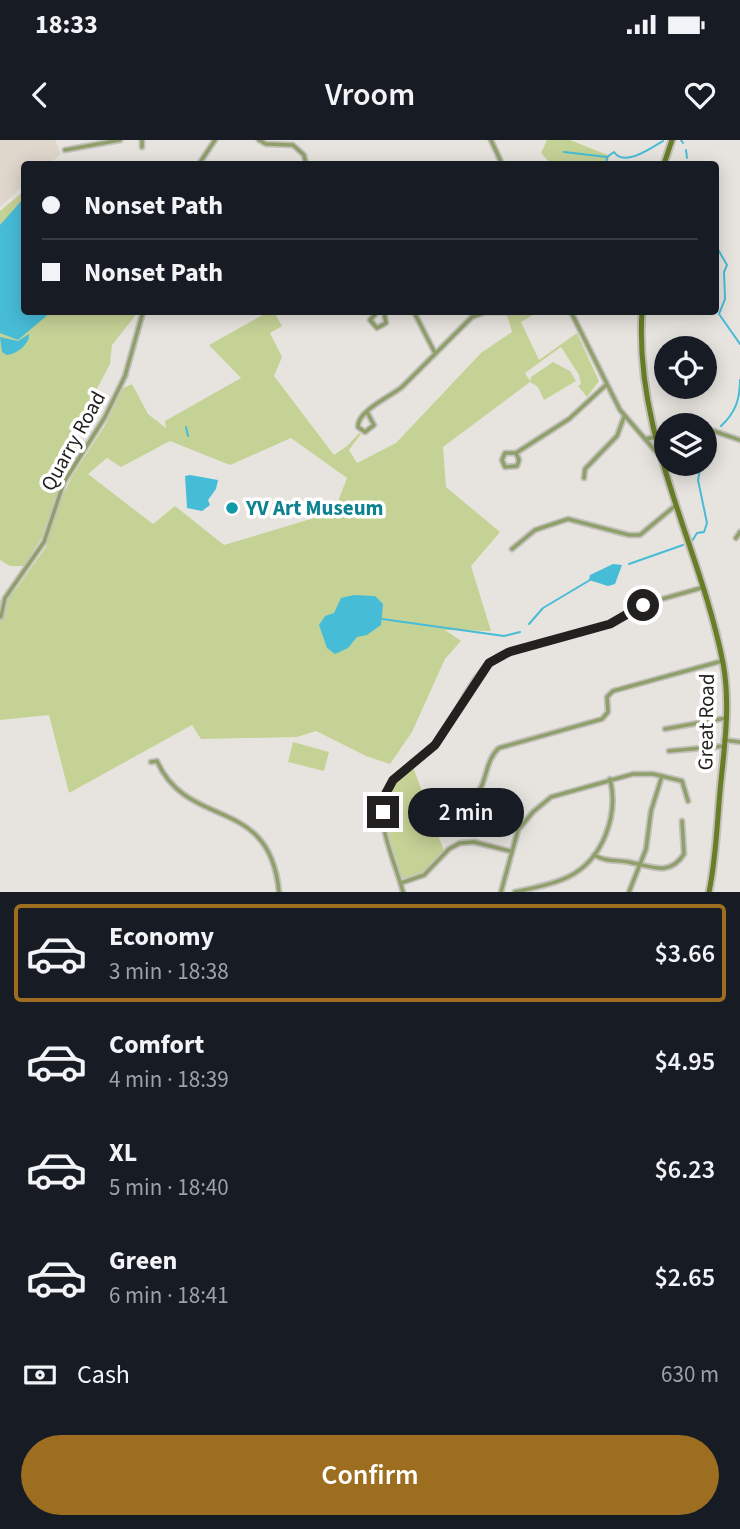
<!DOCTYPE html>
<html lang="en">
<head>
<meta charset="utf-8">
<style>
	body { margin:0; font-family:"Source Sans 3",sans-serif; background:#20242c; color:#f1f3f6; height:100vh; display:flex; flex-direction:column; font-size:26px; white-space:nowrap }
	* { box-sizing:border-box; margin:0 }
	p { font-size:23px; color:#9ea1a6 }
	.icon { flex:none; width:38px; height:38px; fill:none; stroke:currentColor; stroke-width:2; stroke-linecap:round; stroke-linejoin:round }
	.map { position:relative; height:752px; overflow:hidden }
	.sheet { display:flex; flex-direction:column; background:#171b24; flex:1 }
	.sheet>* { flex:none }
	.banner { position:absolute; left:21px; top:21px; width:698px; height:154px; border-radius:7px; box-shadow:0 4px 18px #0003; display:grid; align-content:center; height:154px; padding:0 21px; background:#171b24 }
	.controls { position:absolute; left:654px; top:196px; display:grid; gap:14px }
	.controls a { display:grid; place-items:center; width:63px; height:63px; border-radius:50%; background:#171b24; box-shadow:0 4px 18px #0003; font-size:35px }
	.end { position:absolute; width:32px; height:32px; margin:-16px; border:9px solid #22211f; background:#fff; box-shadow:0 0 0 4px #fff }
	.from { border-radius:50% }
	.bubble { position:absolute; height:49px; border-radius:24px; background:#171b24; box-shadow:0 4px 18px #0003; font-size:23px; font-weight:600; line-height:49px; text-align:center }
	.banner b { display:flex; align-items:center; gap:24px; height:66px; font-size:26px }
	.banner b+b { border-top:2px solid #363941 }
	.banner i { width:18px; height:18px; background:#f1f3f6 }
	ul { padding:12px 0 0; list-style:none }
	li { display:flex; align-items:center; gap:21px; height:98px; margin:0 14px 10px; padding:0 7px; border:4px solid transparent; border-radius:7px }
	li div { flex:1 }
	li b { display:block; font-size:26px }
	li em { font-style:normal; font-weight:600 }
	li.current { border-color:#9d6e20 }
	li>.icon { width:63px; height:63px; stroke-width:1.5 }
	.pay { display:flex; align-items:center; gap:18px; height:77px; padding:0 21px; font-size:26px }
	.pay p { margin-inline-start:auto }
	.cta { display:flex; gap:14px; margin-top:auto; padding:14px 21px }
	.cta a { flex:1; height:80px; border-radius:42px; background:#9d6e20; color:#fff; font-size:28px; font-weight:600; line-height:80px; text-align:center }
	.status { display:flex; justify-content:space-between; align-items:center; height:49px; padding:0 35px; background:#171b24; direction:ltr }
	.status svg { height:19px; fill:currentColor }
	header { display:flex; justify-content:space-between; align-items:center; height:91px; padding:0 21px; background:#171b24; font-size:32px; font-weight:600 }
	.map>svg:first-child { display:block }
</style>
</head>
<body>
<div class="status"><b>18:33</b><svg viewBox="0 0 49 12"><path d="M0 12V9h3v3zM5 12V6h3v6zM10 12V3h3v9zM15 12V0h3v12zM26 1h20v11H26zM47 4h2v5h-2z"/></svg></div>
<header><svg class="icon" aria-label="back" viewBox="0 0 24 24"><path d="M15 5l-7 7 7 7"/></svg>Vroom<svg class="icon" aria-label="heart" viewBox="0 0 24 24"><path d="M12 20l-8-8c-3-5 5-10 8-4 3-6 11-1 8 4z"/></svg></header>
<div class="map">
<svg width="740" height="752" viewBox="0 0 740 752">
	<rect width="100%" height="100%" fill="#e7e4df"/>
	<polygon fill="#dfd7cc" points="0,0 55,0 61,14 49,24 24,24 24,45 0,67"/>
	<g fill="#c5d296" fill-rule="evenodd">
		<polygon points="547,0 570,0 610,16 606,24 551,24 541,13"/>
		<polygon points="24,51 24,172 138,172 112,205 110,224 72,296 84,304 62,339 42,397 24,426 10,426 0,420 0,71"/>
		<path d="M268 172H274L282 186 270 193 282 217 274 236 334 315 347 306 359 293 361 294 349 310 357 323 396 303 481 213 512 192 507 175 538 172 521 182 539 220 577 193 599 241 587 257 578 246 581 244 579 235 561 207 525 233 530 241 531 237 553 222 570 231 576 241 544 260 538 247 530 242 443 307 446 347 500 392 471 426 491 491 445 490 461 501 445 519 412 592 390 624 366 616 316 591 297 597 201 599 192 585 69 653 49 575 0 580V461L7 449 13 453 46 407 53 377 72 336 104 287 123 248 132 244 148 274 166 288 165 281 241 238 209 205ZM291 298 347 338 334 372 224 405 175 366 153 384 88 334 107 318 121 327 170 301 230 325Z"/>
		<polygon points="293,602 329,612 324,631 288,622"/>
		<path d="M413 627 444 711 424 733 405 740 402 737C389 693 369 659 413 627Z"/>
	</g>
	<g fill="#47bcd7">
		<polygon points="24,58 24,172 51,172 18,200 0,193 0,85"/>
		<path d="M29 194C30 204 17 214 7 215L2 212 0 197 18 201Z"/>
		<polygon points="190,335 218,340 216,349 208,360 210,365 202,371 187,368 185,336"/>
		<polygon points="613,424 622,425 615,444 608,446 589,440 590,435"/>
		<polygon points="354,455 375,456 383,464 381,485 367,495 357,497 348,508 335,514 327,508 319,485 325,476 334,473 341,458"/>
	</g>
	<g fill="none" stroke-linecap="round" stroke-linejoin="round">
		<g stroke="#47bcd7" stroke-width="2">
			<polyline points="681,0 683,3"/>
			<polyline points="686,10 687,18"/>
			<path d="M564 12 607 17 614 12C624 27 650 9 663 1"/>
			<polyline points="606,24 607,18"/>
			<polyline points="716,106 727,125 724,132 725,159 719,174 740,204"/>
			<path d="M721 286C735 273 740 260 740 240"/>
			<polyline points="186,287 188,296"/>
			<polyline points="705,297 710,295"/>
			<polyline points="692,401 697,393 704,392 707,383 698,340 701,324"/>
			<polyline points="629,424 683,405"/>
			<polyline points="382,479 504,496 520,492"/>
			<polyline points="529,484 543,468 590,440"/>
		</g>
		<defs>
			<g id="minor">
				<polyline points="142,0 142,7"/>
				<polyline points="259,0 266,4 293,5 304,15 306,24"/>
				<polyline points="491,0 502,24"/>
				<polyline points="65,10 120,0"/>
				<polyline points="199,24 215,0"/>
				<polyline points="377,172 370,180 377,188 386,183 384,172"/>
				<polyline points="414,172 435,213"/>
				<polyline points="571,172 620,270 659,315"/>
				<path d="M367 272 374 285 365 292 358 287C357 271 390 257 402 247L472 177 485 172H530"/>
				<polyline points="705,288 740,300"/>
				<polyline points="645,299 667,295"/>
				<polyline points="516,313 519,320 517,326 505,327 502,320 505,313 516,313 569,279 606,245"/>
				<polyline points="584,338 585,329 617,296 624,277"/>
				<polyline points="736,398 740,392"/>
				<polyline points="512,409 535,390 568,379 629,395 640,395 676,365"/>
				<polyline points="1,477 5,458 44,402 64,342 105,277 125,236 143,172"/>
				<polyline points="665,589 726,578"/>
				<polyline points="724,600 740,602"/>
				<polyline points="669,611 724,606"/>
				<path d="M151 622 157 621C188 691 270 654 279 752"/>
				<path d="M474 657C488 644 484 621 499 608L602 579 608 572 607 557 613 551 722 521"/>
				<path d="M594 715C608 723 618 719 633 723 653 727 670 736 684 714L682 681"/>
				<polyline points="401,743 424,735 449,709 460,703 474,702 510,711"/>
				<path d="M403 752C396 725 379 690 383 663 388 633 419 624 436 604 459 576 469 531 503 514L610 484 648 463 701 448"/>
				<polyline points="501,752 518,690 533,672 551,657 633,634 653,634 682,641 688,661"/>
				<path d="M515 752C532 748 552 745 568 737 603 720 619 675 610 639"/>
				<polyline points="629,752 646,709 651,671 662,636"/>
			</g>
			<g id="secondary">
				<polyline points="664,24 672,0"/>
				<path d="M642 172C634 295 700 405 723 523 731 565 724 609 720 651 717 685 716 719 709 752"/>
			</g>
		</defs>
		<use href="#minor" stroke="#c4c1bc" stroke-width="7"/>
		<use href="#secondary" stroke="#c4c1bc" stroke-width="9"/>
		<use href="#minor" stroke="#8fa06b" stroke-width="3.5"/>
		<use href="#secondary" stroke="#677e27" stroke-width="5"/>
	</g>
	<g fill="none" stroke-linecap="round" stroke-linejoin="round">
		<polyline stroke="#22211f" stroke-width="9" points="383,672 386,653 393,640 435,605 489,523 509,512 610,484 643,465"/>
	</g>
	<circle fill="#0f9aa8" stroke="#fff" stroke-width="2.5" cx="232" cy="368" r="7"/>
	<g text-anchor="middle" stroke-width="7" stroke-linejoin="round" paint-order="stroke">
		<g font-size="21" fill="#22211f" stroke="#fff">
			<text transform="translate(73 301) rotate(-61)" y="7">Quarry Road</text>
			<text transform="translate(706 582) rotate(-89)" y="7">Great Road</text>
		</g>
		<g font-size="21" font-weight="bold" fill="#0d838f" stroke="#fff" text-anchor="start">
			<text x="246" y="375">YV Art Museum</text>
		</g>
	</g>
</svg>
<div class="controls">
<a><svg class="icon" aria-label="locate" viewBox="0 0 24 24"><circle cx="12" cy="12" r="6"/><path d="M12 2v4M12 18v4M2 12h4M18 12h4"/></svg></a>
<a><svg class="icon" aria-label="layers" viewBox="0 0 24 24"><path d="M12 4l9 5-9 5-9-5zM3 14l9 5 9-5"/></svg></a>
</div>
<i class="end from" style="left:643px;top:465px"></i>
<i class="end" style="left:383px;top:672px"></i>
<div class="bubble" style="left:408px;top:648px;width:116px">2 min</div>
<div class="banner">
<b><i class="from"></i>Nonset Path</b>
<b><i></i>Nonset Path</b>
</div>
</div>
<section class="sheet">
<ul>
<li class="current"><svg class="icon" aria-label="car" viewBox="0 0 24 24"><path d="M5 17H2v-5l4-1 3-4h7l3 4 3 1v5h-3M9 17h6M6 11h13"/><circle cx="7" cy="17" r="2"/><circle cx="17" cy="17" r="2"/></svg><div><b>Economy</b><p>3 min · 18:38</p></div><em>$3.66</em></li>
<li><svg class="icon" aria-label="car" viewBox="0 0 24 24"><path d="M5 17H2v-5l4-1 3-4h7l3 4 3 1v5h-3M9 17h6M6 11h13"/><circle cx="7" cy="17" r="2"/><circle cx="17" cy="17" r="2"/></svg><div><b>Comfort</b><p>4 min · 18:39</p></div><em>$4.95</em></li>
<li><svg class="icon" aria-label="car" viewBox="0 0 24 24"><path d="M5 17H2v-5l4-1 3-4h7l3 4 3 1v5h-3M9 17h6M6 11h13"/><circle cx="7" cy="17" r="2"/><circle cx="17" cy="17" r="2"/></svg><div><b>XL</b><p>5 min · 18:40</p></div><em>$6.23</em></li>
<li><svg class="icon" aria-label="car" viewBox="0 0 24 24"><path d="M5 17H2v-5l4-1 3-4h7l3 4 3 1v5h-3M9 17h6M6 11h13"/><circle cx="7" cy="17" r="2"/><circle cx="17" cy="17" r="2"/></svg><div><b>Green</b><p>6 min · 18:41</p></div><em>$2.65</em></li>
</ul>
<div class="pay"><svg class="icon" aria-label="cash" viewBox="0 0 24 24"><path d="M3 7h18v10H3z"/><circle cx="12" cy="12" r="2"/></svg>Cash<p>630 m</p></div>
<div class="cta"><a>Confirm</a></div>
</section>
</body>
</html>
